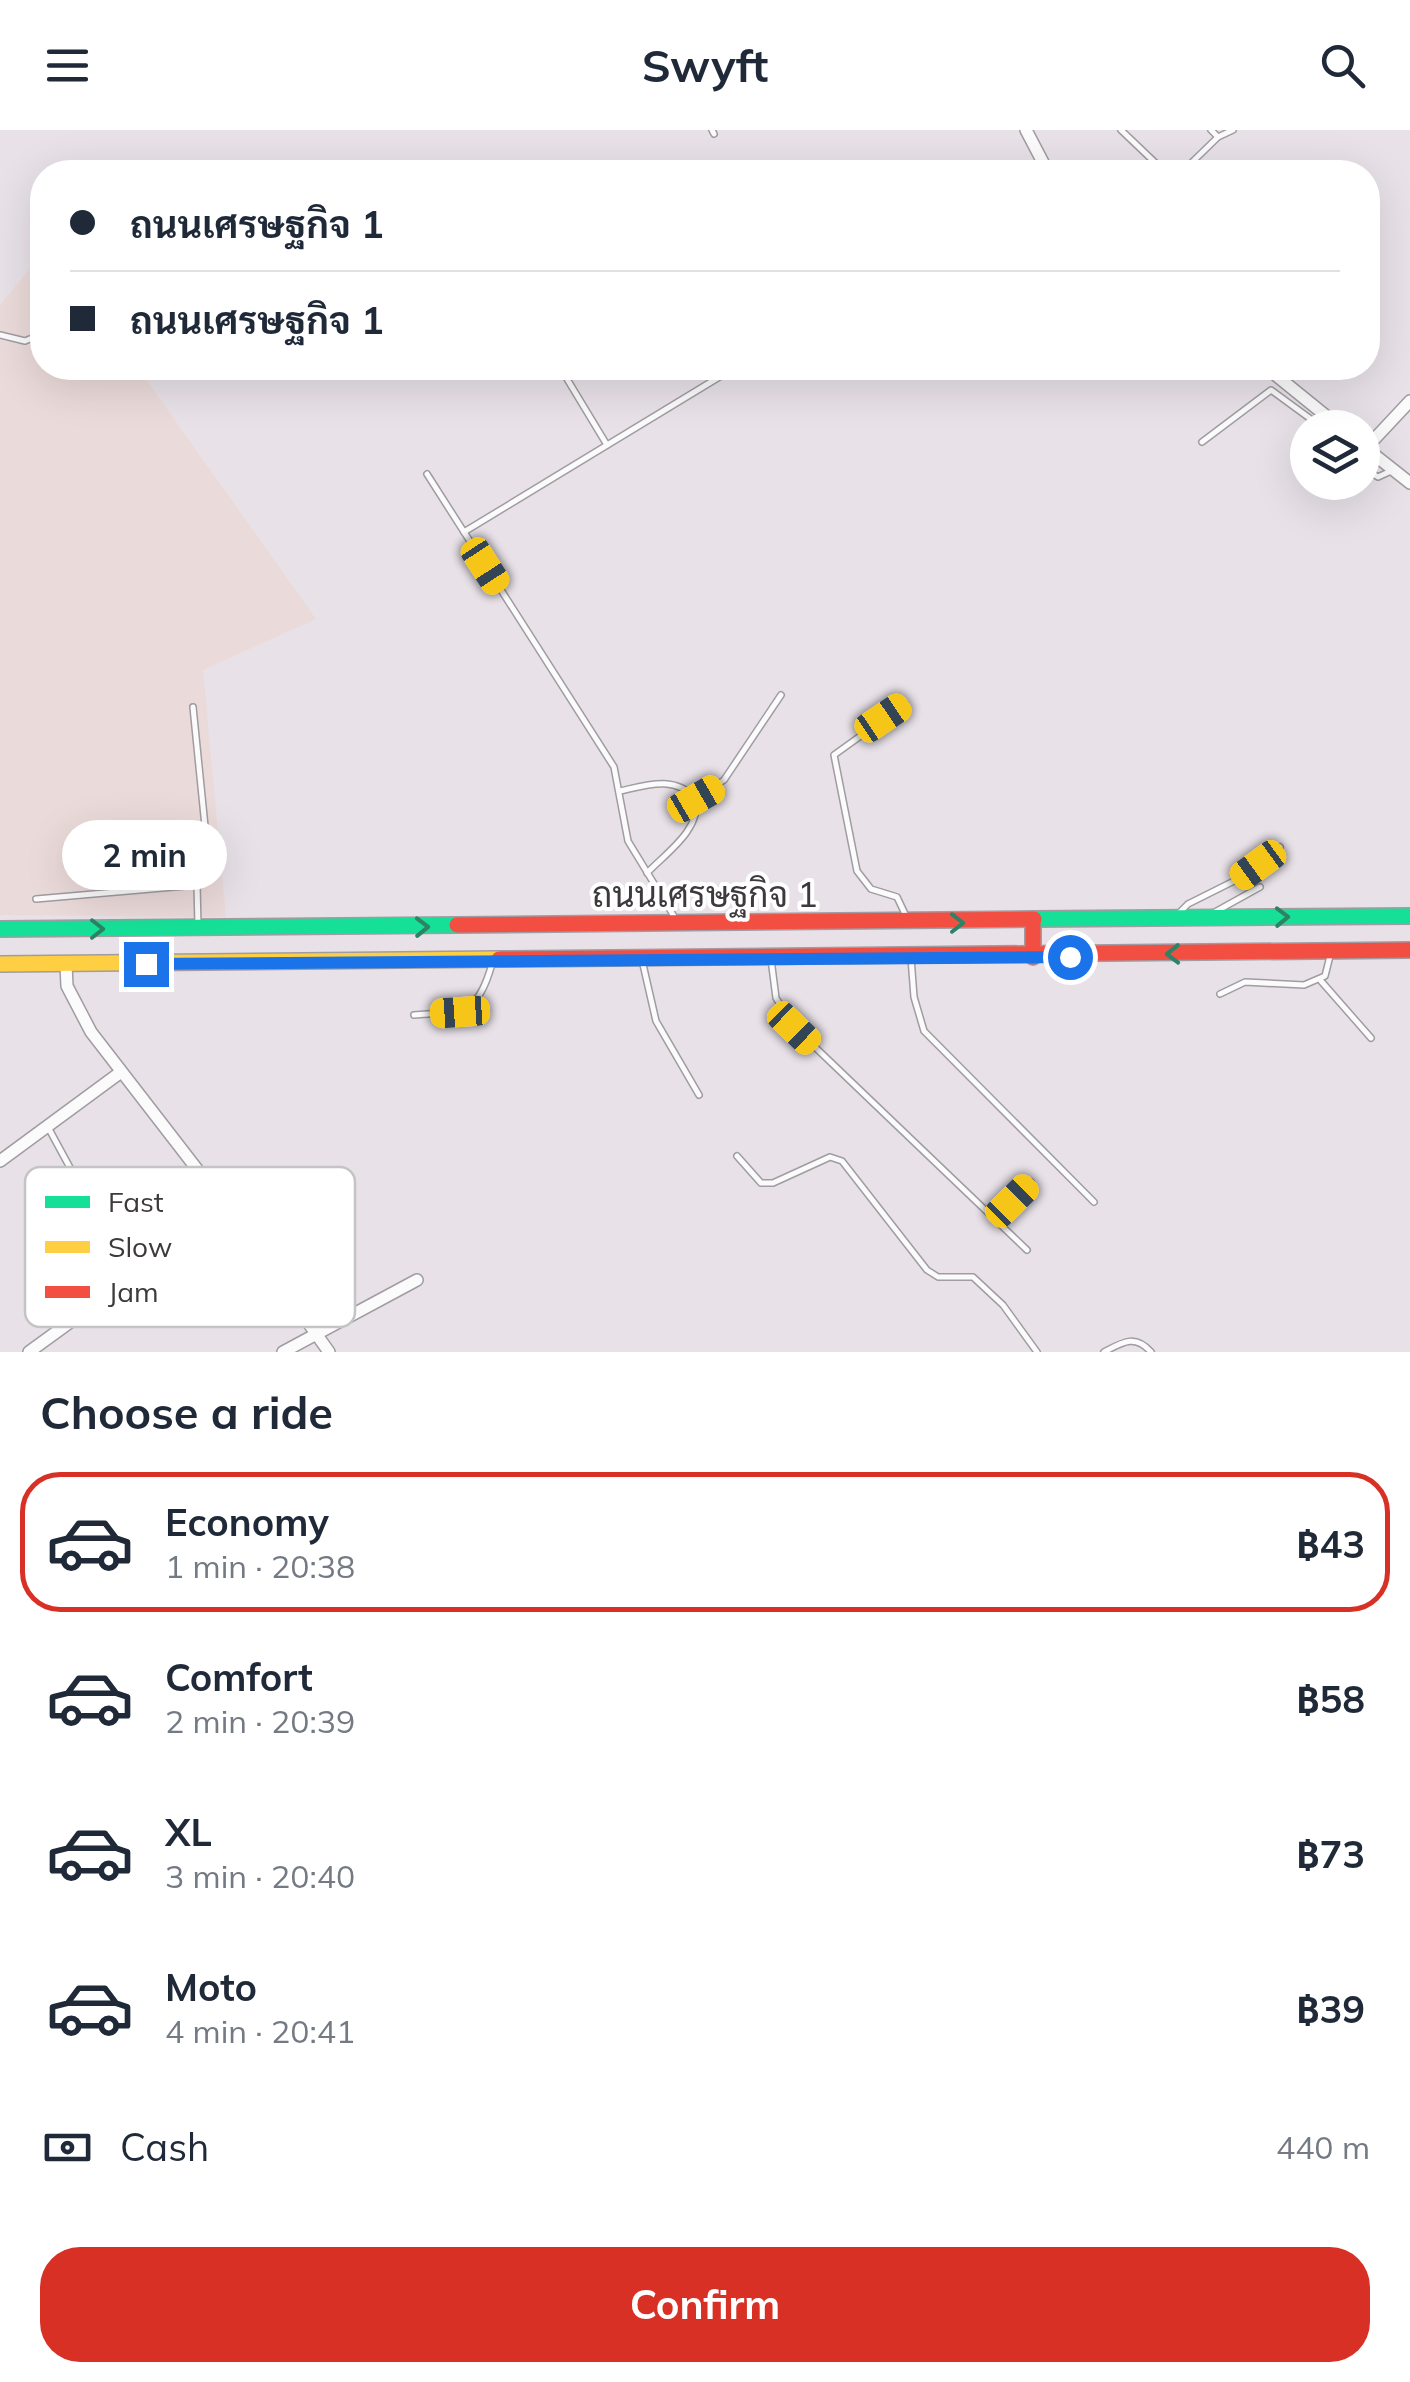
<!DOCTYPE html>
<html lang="en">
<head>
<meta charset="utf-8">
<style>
	body { margin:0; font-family:Mulish,Sarabun,sans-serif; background:#f6f6f7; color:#1f2937; height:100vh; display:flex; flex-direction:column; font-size:38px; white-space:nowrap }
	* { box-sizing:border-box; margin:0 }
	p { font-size:32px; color:#747a83 }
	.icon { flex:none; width:55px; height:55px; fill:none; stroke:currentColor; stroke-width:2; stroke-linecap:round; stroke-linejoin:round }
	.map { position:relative; height:1222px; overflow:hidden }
	.details { display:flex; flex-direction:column; background:#fff; flex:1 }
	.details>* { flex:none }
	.top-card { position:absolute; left:30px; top:30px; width:1350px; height:220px; border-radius:40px; box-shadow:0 10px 40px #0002; display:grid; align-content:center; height:220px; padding:0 40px; background:#fff }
	.buttons { position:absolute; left:1290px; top:280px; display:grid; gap:20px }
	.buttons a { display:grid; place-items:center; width:90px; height:90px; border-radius:50%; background:#fff; box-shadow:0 10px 40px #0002; font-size:50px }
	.end { position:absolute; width:45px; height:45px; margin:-22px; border:12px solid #1a73e8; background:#fff; box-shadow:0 0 0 5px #fff }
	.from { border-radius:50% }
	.bubble { position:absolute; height:70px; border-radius:35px; background:#fff; box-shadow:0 10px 40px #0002; font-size:32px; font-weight:700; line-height:70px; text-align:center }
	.car { position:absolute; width:30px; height:60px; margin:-30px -15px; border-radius:12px; box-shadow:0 0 8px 2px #0007; background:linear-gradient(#f5c518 24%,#345 0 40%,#f5c518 0 76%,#345 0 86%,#f5c518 0) }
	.top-card b { display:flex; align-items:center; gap:35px; height:95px; font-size:38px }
	.top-card b+b { border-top:2px solid #e0e1e3 }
	.top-card i { width:25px; height:25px; background:#1f2937 }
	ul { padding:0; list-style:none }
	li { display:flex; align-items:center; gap:30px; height:140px; margin:0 20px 15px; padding:0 20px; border:5px solid transparent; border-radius:40px }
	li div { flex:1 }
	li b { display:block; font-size:38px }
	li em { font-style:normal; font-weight:700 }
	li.current { border-color:#d93025 }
	li>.icon { width:90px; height:90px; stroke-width:1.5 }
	h2 { padding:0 40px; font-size:45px; line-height:120px }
	.pay { display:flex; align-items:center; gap:25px; height:110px; padding:0 40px; font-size:38px }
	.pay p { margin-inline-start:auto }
	.primary-button { display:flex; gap:20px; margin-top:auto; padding:20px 40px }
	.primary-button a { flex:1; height:115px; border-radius:40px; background:#d93025; color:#fff; font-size:40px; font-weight:700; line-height:115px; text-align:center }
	header { display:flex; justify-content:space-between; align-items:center; height:130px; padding:0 40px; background:#fff; font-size:45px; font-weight:700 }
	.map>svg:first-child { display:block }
</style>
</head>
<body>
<header><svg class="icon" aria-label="menu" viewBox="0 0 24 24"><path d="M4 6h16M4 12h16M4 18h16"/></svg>Swyft<svg class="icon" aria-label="search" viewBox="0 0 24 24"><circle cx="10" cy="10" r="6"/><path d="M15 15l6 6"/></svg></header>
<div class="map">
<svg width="1410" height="1222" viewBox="0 0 1410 1222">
	<rect width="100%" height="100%" fill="#e8e2e8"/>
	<polygon fill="#ebdada" points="42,124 42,238 138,238 316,489 203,540 226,787 0,785 0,175"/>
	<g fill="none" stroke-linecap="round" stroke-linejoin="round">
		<defs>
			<g id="lane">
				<polyline points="712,0 714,4"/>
				<polyline points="1121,0 1165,42"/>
				<polyline points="1218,7 1233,0"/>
				<polyline points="1182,42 1218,7 1211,0"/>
				<polyline points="0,205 25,211 42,204"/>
				<polyline points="561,239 607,315"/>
				<polyline points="1287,250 1299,238"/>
				<polyline points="1202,312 1271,260 1323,298"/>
				<polyline points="1362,337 1378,347 1391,341"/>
				<polyline points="427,344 614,637 628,711 675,788"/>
				<polyline points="464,402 734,238"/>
				<polyline points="905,574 834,625 857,741 871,759 897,767 906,786"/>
				<polyline points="193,577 208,726 197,755 198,796"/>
				<path d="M620 661C647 655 675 645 696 669 701 700 666 723 647 743"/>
				<polyline points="696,669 724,650 781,565"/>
				<polyline points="36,769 197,755"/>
				<polyline points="1215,782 1260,757"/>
				<polyline points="1176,786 1188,774 1242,747 1280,717"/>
				<polyline points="911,828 914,867 924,901 1094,1072"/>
				<polyline points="771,829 776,868 794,897 1027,1120"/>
				<polyline points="642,830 656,891 699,965"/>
				<polyline points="1321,851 1371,908"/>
				<polyline points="1220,864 1245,852 1304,855 1325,846 1330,826"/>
				<path d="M414 885C463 881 477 886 492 834"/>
				<polyline points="49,999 81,1058"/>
				<polyline points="737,1026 761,1053 773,1053 830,1027 842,1031 927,1140 938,1147 973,1147 1003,1175 1037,1222"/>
				<polyline points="994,1089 1031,1052"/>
				<polyline points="50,1114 93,1172"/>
				<path d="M1104 1222C1123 1212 1135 1204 1151 1222"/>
			</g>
			<g id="street">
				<polyline points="1026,0 1048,42"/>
				<polyline points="1267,238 1341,298"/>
				<polyline points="1362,315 1410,353"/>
				<polyline points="1366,318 1410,271"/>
				<polyline points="66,834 67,856 91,902 227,1078 329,1222"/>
				<polyline points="0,1031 121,942"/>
				<polyline points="29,1222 227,1078"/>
				<polyline points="283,1222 417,1150"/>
			</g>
			<g id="fast">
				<polyline points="1034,789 1410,786"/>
				<polyline points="0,799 457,795"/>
			</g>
			<polyline id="slow" points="0,834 499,829"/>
			<g id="jam">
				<polyline points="1033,792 1033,827"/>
				<polyline points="457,795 1034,789"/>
				<polyline points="499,829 1410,820"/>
			</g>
		</defs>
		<use href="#lane" stroke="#a09ca1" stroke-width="8"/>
		<use href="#street" stroke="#a09ca1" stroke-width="14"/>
		<use href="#fast" stroke="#a09ca1" stroke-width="18"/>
		<use href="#slow" stroke="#a09ca1" stroke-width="18"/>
		<use href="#jam" stroke="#a09ca1" stroke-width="18"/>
		<use href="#lane" stroke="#fcfbfc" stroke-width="5"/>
		<use href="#street" stroke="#fcfbfc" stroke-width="11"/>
		<use href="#fast" stroke="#16e098" stroke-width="15"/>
		<use href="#slow" stroke="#ffcf43" stroke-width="15"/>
		<use href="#jam" stroke="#f24e42" stroke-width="15"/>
	</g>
	<defs><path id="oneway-chevron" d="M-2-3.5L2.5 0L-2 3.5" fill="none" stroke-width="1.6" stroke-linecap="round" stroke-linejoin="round" transform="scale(2.5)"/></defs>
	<g stroke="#2b8466">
		<use href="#oneway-chevron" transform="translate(1282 787) rotate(-1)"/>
		<use href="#oneway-chevron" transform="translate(957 793)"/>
		<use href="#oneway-chevron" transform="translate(422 797) rotate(-1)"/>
		<use href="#oneway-chevron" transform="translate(97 799)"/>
		<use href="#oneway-chevron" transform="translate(1173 824) rotate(179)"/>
	</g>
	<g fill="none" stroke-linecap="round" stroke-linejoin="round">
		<polyline stroke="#1a73e8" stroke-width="12" points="146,834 1070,827"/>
	</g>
	<g text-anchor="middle" stroke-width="8" stroke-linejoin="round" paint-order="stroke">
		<g font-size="35" fill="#3d393d" stroke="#fff">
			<text x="705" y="777">ถนนเศรษฐกิจ 1</text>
		</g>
	</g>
	<rect x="25" y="1037" width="330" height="160" rx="15" fill="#fff" stroke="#c5c4c5" stroke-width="2.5"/>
	<rect x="45" y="1066" width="45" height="12" fill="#16e098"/>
	<rect x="45" y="1111" width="45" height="12" fill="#ffcf43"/>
	<rect x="45" y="1156" width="45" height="12" fill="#f24e42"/>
	<g font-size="28" fill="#3d393d">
		<text x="108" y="1082">Fast</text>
		<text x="108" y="1127">Slow</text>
		<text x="108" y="1172">Jam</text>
	</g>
</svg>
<div class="buttons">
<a><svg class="icon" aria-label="layers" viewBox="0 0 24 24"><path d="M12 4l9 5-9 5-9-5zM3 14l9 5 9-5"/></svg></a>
</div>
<i class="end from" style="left:1070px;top:827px"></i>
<i class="end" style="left:146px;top:834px"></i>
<div class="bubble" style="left:62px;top:690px;width:165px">2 min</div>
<i class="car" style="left:485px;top:436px;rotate:147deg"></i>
<i class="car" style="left:883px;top:588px;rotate:56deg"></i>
<i class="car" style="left:696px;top:669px;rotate:60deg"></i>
<i class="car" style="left:1258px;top:735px;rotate:234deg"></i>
<i class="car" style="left:460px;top:882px;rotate:266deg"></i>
<i class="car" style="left:794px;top:898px;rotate:134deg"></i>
<i class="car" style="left:1012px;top:1071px;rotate:45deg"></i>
<div class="top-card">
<b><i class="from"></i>ถนนเศรษฐกิจ 1</b>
<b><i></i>ถนนเศรษฐกิจ 1</b>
</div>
</div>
<section class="details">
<h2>Choose a ride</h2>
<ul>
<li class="current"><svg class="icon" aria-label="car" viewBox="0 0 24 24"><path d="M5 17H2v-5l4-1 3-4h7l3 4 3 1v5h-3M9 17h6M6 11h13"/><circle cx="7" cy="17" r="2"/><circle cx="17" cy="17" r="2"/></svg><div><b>Economy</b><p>1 min · 20:38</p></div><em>฿43</em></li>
<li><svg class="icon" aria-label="car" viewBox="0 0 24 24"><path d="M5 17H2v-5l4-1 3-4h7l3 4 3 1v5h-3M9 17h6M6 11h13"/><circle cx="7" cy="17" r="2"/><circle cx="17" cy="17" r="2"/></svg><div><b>Comfort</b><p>2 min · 20:39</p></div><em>฿58</em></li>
<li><svg class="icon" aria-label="car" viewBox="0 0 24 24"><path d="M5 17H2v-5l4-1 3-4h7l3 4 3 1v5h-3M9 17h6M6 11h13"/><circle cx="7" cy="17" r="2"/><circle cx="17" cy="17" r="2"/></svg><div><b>XL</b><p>3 min · 20:40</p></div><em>฿73</em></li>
<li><svg class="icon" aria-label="car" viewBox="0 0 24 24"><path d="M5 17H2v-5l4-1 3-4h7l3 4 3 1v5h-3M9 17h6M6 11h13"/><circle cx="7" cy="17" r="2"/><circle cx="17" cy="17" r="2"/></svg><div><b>Moto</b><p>4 min · 20:41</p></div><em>฿39</em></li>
</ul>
<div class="pay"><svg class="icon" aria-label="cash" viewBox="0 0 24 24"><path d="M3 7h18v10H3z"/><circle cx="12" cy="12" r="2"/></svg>Cash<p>440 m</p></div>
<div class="primary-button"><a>Confirm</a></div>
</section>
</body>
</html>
